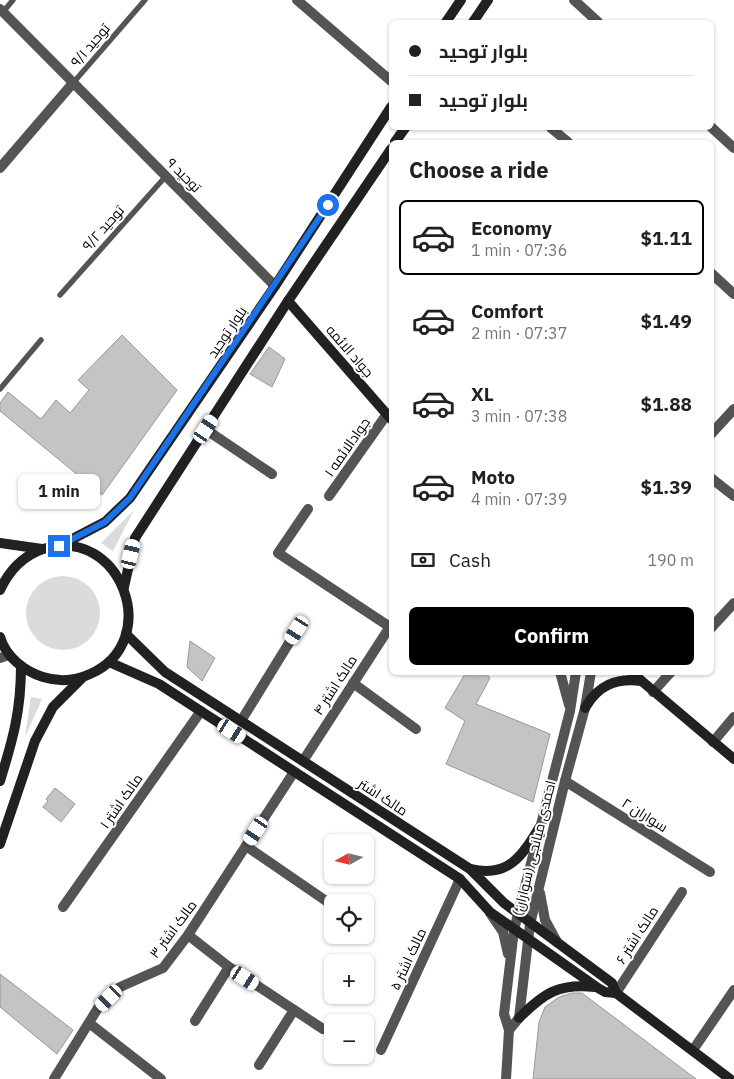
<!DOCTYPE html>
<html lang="en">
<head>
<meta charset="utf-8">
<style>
	body { margin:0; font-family:"IBM Plex Sans",Cairo,sans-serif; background:#f6f6f6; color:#202124; height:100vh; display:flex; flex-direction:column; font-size:19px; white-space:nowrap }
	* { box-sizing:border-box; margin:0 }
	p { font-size:16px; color:#757577 }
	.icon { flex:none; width:28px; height:28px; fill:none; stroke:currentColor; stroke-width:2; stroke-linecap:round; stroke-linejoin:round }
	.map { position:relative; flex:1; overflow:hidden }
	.drawer { position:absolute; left:389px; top:140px; width:325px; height:535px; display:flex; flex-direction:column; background:#fff; border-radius:8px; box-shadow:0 1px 4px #0004 }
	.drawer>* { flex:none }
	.hud { position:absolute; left:389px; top:20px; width:325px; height:110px; border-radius:8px; box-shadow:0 1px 4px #0004; display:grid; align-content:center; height:110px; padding:0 20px; background:#fff }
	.needle { width:32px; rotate:262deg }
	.tools { position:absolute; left:324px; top:834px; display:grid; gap:10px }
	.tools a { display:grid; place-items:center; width:50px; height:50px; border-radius:8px; background:#fff; box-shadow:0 1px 4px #0004; font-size:25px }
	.end { position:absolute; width:22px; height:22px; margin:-11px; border:6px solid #1a73e8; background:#fff; box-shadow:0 0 0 2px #fff }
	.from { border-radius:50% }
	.bubble { position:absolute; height:35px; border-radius:8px; background:#fff; box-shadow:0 1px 4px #0004; font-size:16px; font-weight:700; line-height:35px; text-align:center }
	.car { position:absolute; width:15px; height:30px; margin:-15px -8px; border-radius:6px; box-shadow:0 0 4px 1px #0007; background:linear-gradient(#fff 24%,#345 0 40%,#fff 0 76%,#345 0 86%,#fff 0) }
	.hud b { display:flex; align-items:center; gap:18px; height:48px; font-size:19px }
	.hud b+b { border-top:1px solid #e0e0e0 }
	.hud i { width:12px; height:12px; background:#202124 }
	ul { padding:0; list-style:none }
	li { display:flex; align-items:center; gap:15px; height:75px; margin:0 10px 8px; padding:0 10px; border:2px solid transparent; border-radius:8px }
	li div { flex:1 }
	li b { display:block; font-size:19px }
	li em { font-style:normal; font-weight:700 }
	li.current { border-color:#000 }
	li>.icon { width:45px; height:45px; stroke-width:1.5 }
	h2 { padding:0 20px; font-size:22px; line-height:60px }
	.pay { display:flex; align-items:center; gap:12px; height:55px; padding:0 20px; font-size:19px }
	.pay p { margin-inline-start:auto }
	.action { display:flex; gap:10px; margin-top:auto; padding:10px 20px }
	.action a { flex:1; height:58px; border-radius:8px; background:#000; color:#fff; font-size:20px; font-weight:700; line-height:58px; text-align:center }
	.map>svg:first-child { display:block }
</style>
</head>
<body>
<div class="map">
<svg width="734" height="1079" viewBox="0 0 734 1079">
	<rect width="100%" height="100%" fill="#fff"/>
	<g fill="#dbdbdb">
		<polygon points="134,510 113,551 101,543"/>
		<circle cx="63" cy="613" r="37"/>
		<polygon points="31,697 42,699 25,737"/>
	</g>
	<g fill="#c4c4c4" stroke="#989898">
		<polygon points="122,335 177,390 102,495 0,411 0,403 8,392 41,419 56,400 70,413 89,390 78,380"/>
		<polygon points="269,347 285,359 272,387 250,374"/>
		<polygon points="190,641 215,658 202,681 187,667"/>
		<polygon points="466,672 485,672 490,678 476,704 550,734 533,802 446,764 465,721 445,708"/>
		<polygon points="55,788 75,804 61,822 43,807 48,801 46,799"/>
		<polygon points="0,974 73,1030 57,1054 0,1007"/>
		<polygon points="572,993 582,993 696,1079 533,1079 539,1022 545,1007 559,997"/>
	</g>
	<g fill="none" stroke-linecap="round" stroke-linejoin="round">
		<g stroke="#545454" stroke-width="5.5">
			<polyline points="3,12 13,0"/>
			<polyline points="73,83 145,0"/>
			<polyline points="60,295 166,176"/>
			<polyline points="0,389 41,340"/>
		</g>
		<g stroke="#545454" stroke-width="10">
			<polyline points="297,0 391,81"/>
			<polyline points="574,0 598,22"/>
			<polyline points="0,9 275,286"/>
			<polyline points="711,127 734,148"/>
			<polyline points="551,128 568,142"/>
			<polyline points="0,168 73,83"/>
			<polyline points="711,273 734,294"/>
			<polyline points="205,429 272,474"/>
			<polyline points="711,478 734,496"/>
			<polyline points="329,496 387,414"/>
			<polyline points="308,509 278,553 390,627"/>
			<polyline points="711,628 734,603"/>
			<polyline points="0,658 9,655"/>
			<polyline points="353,683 416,729"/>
			<polyline points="653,692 671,672"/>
			<polyline points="241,721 297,630"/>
			<polyline points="713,742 734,717"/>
			<polyline points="303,761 391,625"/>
			<polyline points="565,781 710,872"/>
			<polyline points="246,846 332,905"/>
			<polyline points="63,907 201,711"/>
			<polyline points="188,935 229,967 323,1029"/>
			<polyline points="616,993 682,892"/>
			<polyline points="195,1021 229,967"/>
			<polyline points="89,1023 161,1079"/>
			<polyline points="381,1050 460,879"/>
			<polyline points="693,1050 734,990"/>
			<polyline points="259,1065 294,1010"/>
			<polyline points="54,1079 98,1008 120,987 163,968 188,935 294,772"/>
		</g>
		<g stroke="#545454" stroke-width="10">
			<polyline points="711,434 734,409"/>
			<polyline points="560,672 569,705"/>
			<polyline points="540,893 545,920 557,942"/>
			<polyline points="490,913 503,932 508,954"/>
			<polyline points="509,1030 519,1018 530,924 565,781 585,708 591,672"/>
			<polyline points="506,1079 509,1030 504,1014 514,930 570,711 576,672"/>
		</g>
		<g stroke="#212121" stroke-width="10">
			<polyline points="446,22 461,0"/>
			<polyline points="473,22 488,0"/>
			<polyline points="395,142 405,128"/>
			<polyline points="288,301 391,419"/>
			<polyline points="0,543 42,549"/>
			<polyline points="59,546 105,522 130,498 275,286 391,107"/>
			<polyline points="124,587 135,538 288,301 391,149"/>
			<path d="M0 590C9 571 22 556 43 549 120 524 165 641 90 674 75 681 59 682 43 677 24 671 6 657 0 637"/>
			<polyline points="126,634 165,672 470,869 504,903 612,983 616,993 730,1079"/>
			<polyline points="109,662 159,684 460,879 490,912 598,988 605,992 616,993"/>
			<polyline points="631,672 734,759"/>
			<path d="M585 708C598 685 616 678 641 681"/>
			<path d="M0 781C13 739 21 711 21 666"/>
			<polyline points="0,844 35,741 53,707 82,678"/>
			<path d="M471 869C508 878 522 856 539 828"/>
			<path d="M519 1018C544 993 559 983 595 987"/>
		</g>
	</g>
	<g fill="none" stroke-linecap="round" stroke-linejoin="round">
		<polyline stroke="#1a73e8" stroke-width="6" points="59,546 105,522 130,498 328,205"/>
	</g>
	<g text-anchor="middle" stroke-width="4" stroke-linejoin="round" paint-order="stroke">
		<g font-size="14" fill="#000" stroke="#fff">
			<text transform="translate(90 45) rotate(-49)" y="5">توحید ۹/۱</text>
			<text transform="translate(184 175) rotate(45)" y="5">توحید ۹</text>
			<text transform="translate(103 228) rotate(-48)" y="5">توحید ۹/۲</text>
			<text transform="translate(227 332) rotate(-56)" y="5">بلوار توحید</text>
			<text transform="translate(350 351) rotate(49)" y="5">جواد الائمه</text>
			<text transform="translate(347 447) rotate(-55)" y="5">جوادالائمه ۱</text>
			<text transform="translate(335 685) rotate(-57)" y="5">مالک اشتر ۴</text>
			<text transform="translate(383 797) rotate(33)" y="5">مالک اشتر</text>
			<text transform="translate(121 801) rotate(-55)" y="5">مالک اشتر ۱</text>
			<text transform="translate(645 815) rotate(32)" y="5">سواران ۲</text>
			<text transform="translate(534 848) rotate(-76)" y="5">احمدی میانجی (سواران)</text>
			<text transform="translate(173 929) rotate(-53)" y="5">مالک اشتر ۳</text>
			<text transform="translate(637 935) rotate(-57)" y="5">مالک اشتر ۶</text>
			<text transform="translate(408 959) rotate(-65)" y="5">مالک اشتر ۵</text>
		</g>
	</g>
</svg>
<div class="tools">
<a><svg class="needle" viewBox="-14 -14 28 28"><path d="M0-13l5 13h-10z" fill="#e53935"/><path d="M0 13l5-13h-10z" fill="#757577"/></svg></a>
<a><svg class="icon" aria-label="locate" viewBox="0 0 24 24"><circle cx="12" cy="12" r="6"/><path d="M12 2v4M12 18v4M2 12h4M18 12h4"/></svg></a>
<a>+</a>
<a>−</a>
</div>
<i class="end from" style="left:328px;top:205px"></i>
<i class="end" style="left:59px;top:546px"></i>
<div class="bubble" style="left:18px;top:474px;width:82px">1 min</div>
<i class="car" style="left:206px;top:429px;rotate:33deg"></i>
<i class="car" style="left:131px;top:554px;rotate:13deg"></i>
<i class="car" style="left:297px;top:630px;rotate:212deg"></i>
<i class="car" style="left:232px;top:731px;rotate:123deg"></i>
<i class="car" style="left:256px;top:831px;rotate:213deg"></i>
<i class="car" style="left:245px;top:978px;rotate:123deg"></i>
<i class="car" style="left:109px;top:998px;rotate:225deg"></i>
<div class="hud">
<b><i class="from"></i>بلوار توحید</b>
<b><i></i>بلوار توحید</b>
</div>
<section class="drawer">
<h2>Choose a ride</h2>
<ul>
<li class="current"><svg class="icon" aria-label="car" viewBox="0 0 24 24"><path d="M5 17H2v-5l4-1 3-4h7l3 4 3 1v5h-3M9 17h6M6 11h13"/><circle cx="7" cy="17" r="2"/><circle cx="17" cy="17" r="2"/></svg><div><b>Economy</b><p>1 min · 07:36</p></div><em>$1.11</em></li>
<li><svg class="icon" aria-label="car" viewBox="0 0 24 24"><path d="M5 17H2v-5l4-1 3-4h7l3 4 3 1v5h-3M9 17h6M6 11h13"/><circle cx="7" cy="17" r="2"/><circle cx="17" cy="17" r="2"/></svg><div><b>Comfort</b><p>2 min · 07:37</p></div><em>$1.49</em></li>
<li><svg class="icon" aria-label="car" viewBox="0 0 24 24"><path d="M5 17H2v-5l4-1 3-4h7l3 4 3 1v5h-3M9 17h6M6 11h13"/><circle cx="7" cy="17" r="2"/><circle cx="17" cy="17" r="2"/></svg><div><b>XL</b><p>3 min · 07:38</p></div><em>$1.88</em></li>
<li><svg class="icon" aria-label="car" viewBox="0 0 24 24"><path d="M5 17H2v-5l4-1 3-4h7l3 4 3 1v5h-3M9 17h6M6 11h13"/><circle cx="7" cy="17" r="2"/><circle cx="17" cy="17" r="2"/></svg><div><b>Moto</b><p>4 min · 07:39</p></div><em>$1.39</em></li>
</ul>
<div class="pay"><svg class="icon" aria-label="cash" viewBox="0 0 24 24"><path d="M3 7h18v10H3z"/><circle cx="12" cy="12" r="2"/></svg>Cash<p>190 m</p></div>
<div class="action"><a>Confirm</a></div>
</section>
</div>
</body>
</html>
